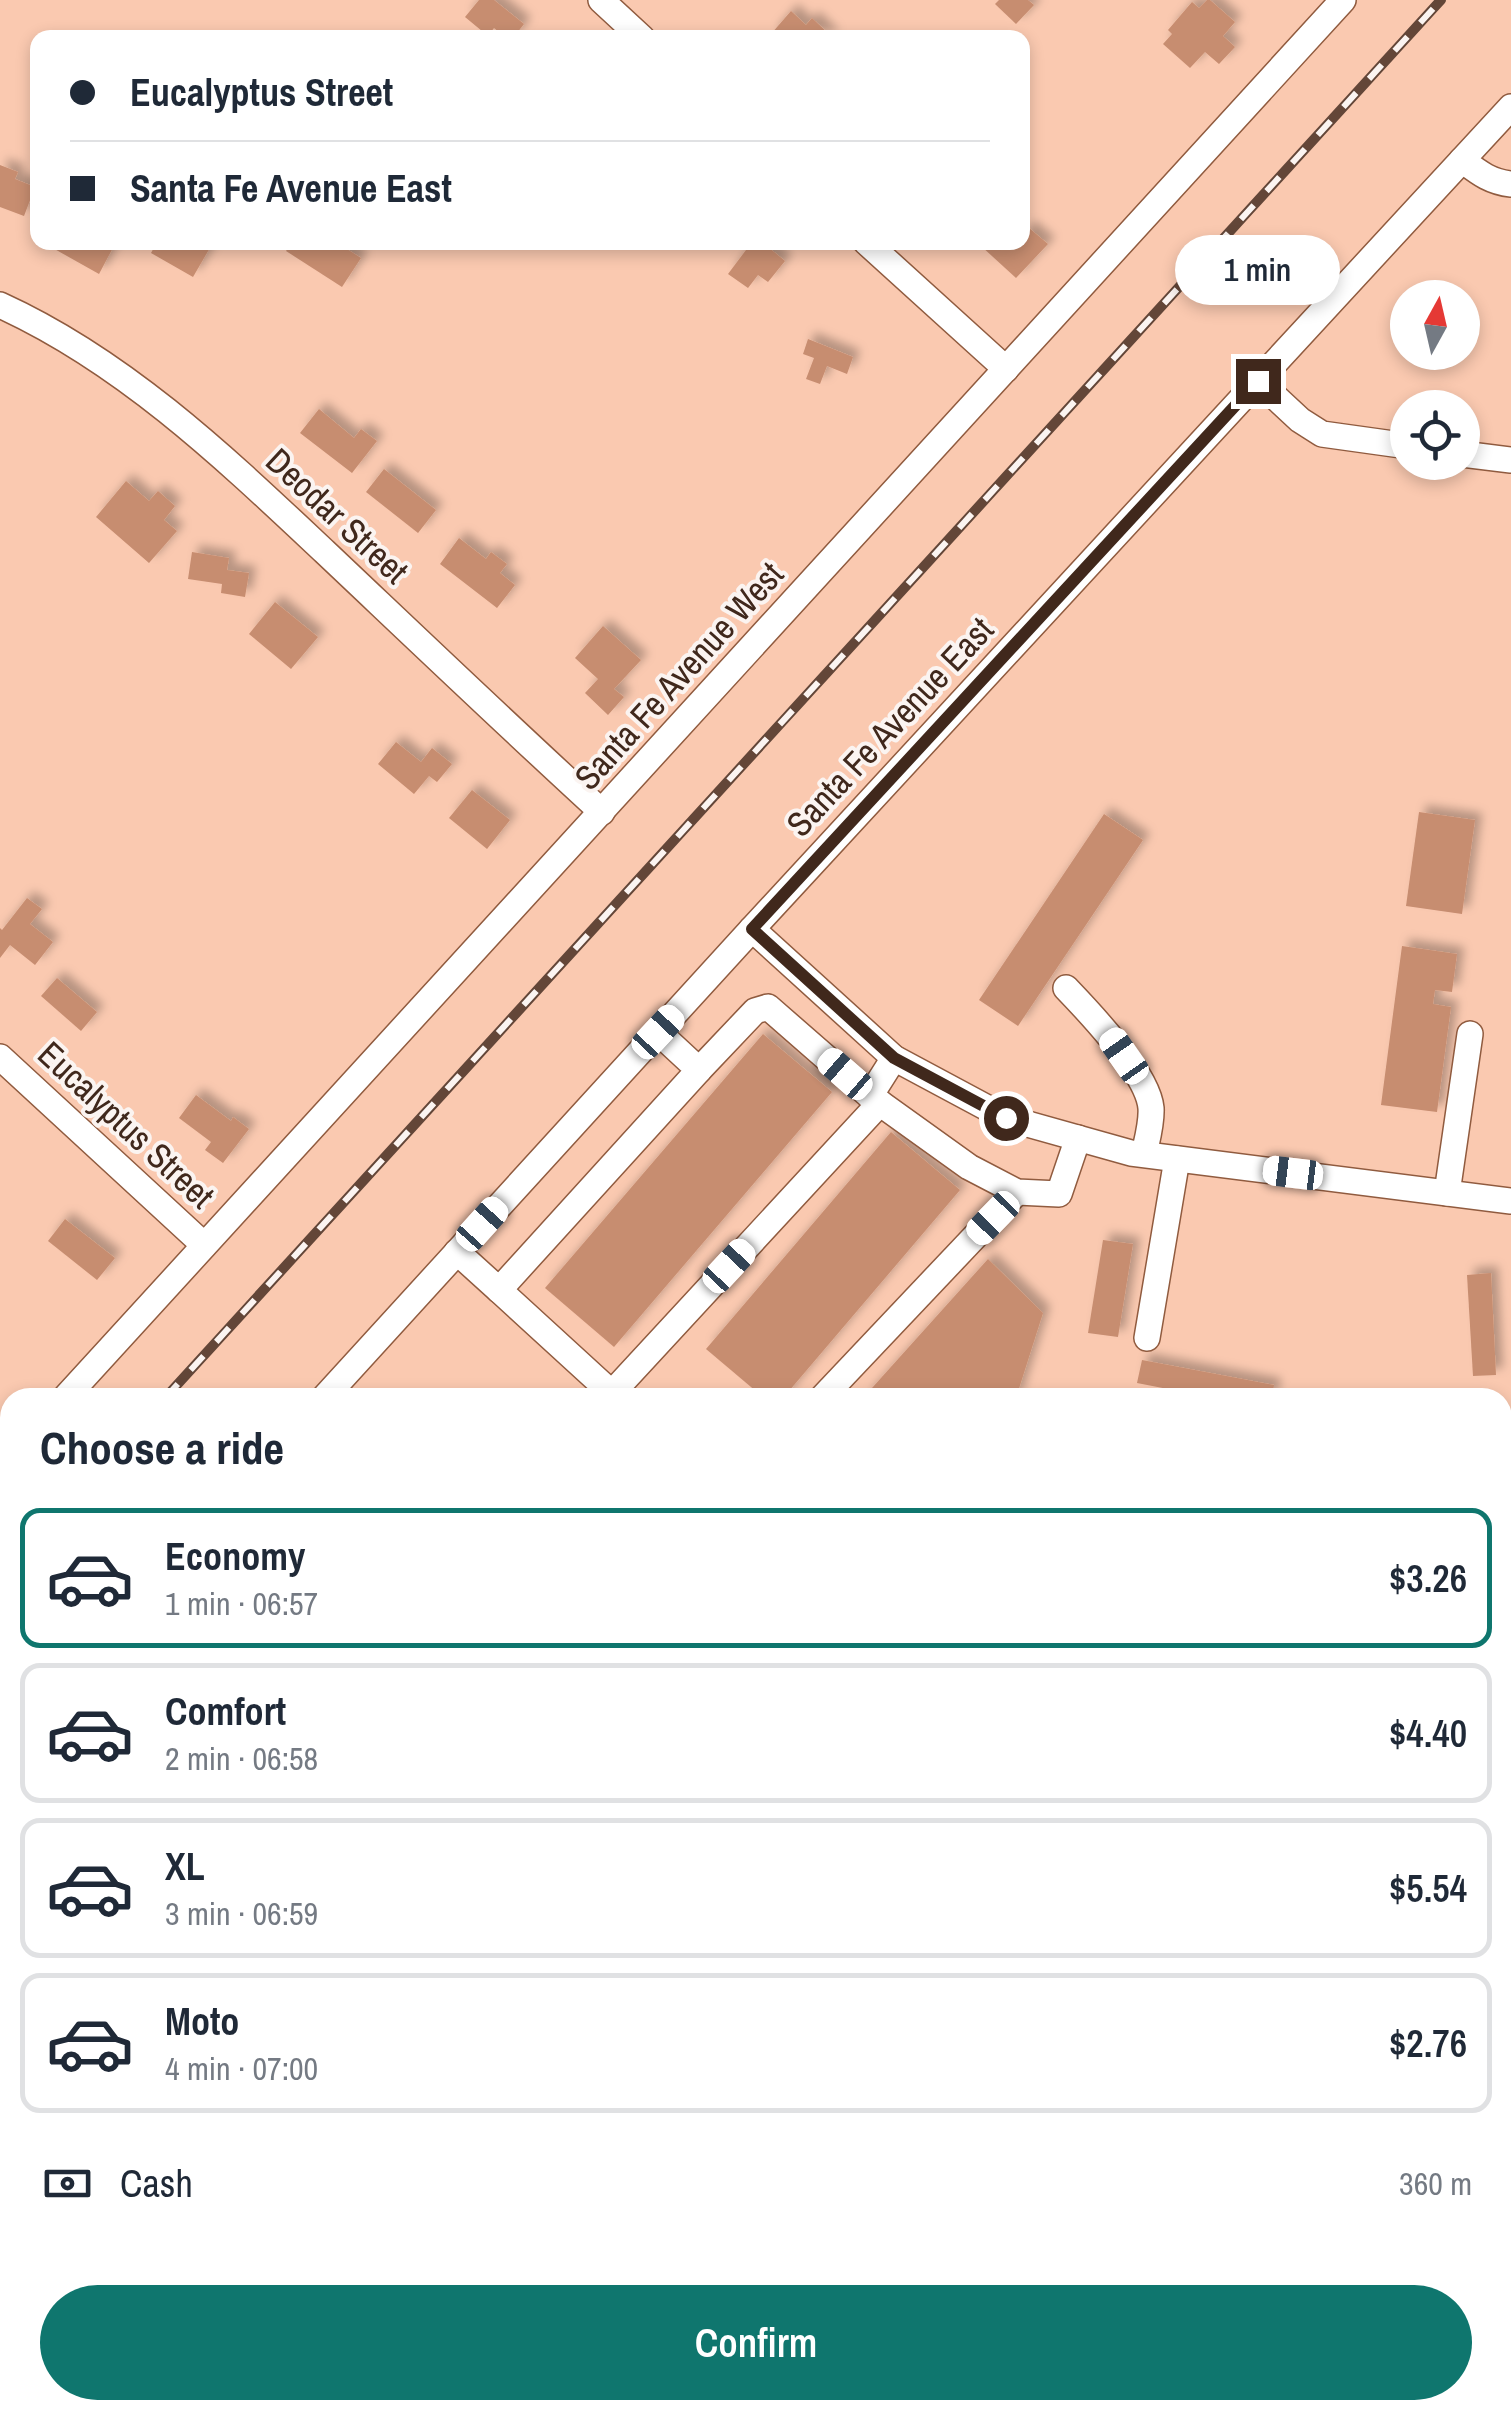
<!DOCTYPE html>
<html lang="en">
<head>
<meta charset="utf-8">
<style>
	body { margin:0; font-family:"Archivo Narrow",sans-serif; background:#f2f2f3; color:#1f2937; height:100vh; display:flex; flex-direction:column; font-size:38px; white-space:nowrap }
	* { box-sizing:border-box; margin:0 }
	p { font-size:32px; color:#747a83 }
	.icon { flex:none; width:55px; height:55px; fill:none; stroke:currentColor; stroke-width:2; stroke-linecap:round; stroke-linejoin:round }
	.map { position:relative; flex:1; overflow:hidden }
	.drawer { position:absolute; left:0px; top:1388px; width:1512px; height:1032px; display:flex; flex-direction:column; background:#fff; border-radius:30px 30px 0 0; box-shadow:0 5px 15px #0003 }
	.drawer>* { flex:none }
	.banner { position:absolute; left:30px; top:30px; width:1000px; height:220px; border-radius:20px; box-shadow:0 5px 15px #0003; display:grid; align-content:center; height:220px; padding:0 40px; background:#fff }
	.needle { width:65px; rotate:8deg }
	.controls { position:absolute; left:1390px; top:280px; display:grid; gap:20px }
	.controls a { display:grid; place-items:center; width:90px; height:90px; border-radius:50%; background:#fff; box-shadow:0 5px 15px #0003; font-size:50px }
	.end { position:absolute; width:45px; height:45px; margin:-22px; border:12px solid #40281c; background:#fff; box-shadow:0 0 0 5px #fff }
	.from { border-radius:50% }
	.bubble { position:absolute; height:70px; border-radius:35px; background:#fff; box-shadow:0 5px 15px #0003; font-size:32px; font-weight:600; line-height:70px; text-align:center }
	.car { position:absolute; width:30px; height:60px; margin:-30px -15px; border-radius:12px; box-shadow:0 0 8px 2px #0007; background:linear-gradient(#fff 24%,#345 0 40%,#fff 0 76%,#345 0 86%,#fff 0) }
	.banner b { display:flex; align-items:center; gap:35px; height:95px; font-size:38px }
	.banner b+b { border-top:2px solid #e0e1e3 }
	.banner i { width:25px; height:25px; background:#1f2937 }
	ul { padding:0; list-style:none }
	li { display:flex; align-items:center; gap:30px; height:140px; margin:0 20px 15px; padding:0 20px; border:5px solid #e0e1e3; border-radius:20px }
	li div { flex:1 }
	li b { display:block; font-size:38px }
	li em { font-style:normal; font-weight:600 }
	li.on { border-color:#0f766e }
	li>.icon { width:90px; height:90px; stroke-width:1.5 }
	h2 { padding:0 40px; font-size:45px; line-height:120px }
	.pay { display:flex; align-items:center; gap:25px; height:110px; padding:0 40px; font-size:38px }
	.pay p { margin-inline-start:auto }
	.action { display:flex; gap:20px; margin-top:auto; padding:20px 40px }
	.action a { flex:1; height:115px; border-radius:60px; background:#0f766e; color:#fff; font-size:40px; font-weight:600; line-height:115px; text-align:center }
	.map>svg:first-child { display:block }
</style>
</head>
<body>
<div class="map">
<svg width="1511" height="2418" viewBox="0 0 1511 2418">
	<defs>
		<filter id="shadow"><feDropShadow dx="7" dy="-7" stdDeviation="5" flood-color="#0004"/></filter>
	</defs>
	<rect width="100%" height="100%" fill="#fac9b0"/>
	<g fill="#c78d70" filter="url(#shadow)">
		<polygon points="479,0 494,0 524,24 513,38 506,38 494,28 488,36 465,17"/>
		<polygon points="999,0 1028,0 1034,5 1016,24 995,4"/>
		<polygon points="1207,0 1210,0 1235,22 1223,36 1235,47 1219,64 1205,52 1190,68 1163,44 1172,34 1168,30 1192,2 1199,8"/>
		<polygon points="791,11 806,25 812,18 833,38 775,38 771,34"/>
		<polygon points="0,165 18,172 15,179 35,187 24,216 0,207"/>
		<polygon points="1029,228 1048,244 1016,278 981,246 984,242 1022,242 1022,232 1024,233"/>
		<polygon points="42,242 116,242 99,274"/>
		<polygon points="157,242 205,242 211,246 193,277 151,253"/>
		<polygon points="292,242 336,242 361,258 342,287 286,251"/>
		<polygon points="752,242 762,242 785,261 768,282 758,275 748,288 728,274"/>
		<polygon points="808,339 853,357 847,374 827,366 820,384 806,379 814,358 803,354"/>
		<polygon points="319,409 354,438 361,429 377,441 352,473 300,433"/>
		<polygon points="384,469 436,510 418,533 366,492"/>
		<polygon points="126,481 149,501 158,491 175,506 164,520 177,531 149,563 96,517"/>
		<polygon points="459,538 486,559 491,552 507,564 500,573 515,585 497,608 440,564"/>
		<polygon points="192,552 229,558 227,570 249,573 245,597 221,593 222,584 188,579"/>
		<polygon points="275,602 318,637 291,669 249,634"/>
		<polygon points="603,626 641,660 614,689 624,697 608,715 585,693 598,679 575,658"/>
		<polygon points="396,742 421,762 432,748 452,764 437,782 429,776 414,794 378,764"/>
		<polygon points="472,790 510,820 487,849 449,818"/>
		<polygon points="1419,812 1475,820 1462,914 1406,906"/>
		<polygon points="1104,814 1143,840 1018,1026 979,1000"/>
		<polygon points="27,898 42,909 30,924 53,942 35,965 10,945 0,958 0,928 2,930"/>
		<polygon points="1402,946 1457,954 1452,992 1435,990 1433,1004 1451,1007 1437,1112 1381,1105"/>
		<polygon points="57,978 97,1012 81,1031 41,996"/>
		<polygon points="763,1034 832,1092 614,1347 545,1288"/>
		<polygon points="196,1095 231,1121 233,1117 249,1129 223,1163 205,1150 211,1142 179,1118"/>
		<polygon points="891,1132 960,1190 783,1398 764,1398 706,1349"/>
		<polygon points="65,1219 115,1258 97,1280 48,1241"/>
		<polygon points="1103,1240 1133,1244 1118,1337 1088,1333"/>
		<polygon points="988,1259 1043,1313 1016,1398 863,1398"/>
		<polygon points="1491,1273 1496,1375 1473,1376 1467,1275"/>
		<polygon points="1142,1360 1274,1385 1272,1398 1214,1398 1137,1383"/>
		<polygon points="1506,1640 1511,1693 1502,1694 1502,1641"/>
		<polygon points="1511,1764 1511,1806 1502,1806 1502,1765"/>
		<polygon points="10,1911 10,1994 0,2005 0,1922"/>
		<polygon points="176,2410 228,2410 224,2418 194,2418"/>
	</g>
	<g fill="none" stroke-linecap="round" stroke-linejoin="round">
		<defs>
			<g id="minor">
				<polyline points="601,0 642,38"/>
				<path d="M1462 160C1478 172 1490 182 1511 184"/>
				<polyline points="866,242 1006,369"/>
				<path d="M0 305C125 362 226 459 325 552 417 639 508 726 602 812"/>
				<polyline points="1258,381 1300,420 1322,434 1408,446"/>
				<polyline points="1462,454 1511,460"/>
				<polyline points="752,929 894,1058 1006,1118 1131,1153 1511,1201"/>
				<path d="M1066 988C1090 1013 1148 1074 1151 1108 1152 1123 1147 1140 1144 1154"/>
				<polyline points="0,1057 204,1245"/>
				<polyline points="894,1058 870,1096 969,1167 1017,1192 1059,1194 1078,1138"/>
				<polyline points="699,1070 755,1011 768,1007 870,1096"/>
				<polyline points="1447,1193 1470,1034"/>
				<polyline points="457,1252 499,1290 699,1070 658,1032"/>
				<polyline points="499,1290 617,1398"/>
				<polyline points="1147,1338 1177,1159"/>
				<polyline points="612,1393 880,1103"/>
				<polyline points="65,1398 1343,0"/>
				<polyline points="324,1398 752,929 1511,107"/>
				<polyline points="822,1398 1017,1192"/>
				<polyline points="0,1468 10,1457"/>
				<polyline points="0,1752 10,1741"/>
				<polyline points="0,1863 10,1852"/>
				<polyline points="1502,1897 1511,1896"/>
				<polyline points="1502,1997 1511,1996"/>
				<polyline points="0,2063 10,2072"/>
				<polyline points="0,2193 10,2202"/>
				<polyline points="1502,2357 1511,2356"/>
				<polyline points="476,2410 503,2418"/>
				<polyline points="756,2410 757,2418"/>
				<polyline points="1257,2410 1259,2418"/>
				<polyline points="302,2418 305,2410"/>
				<polyline points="877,2418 959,2410"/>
				<polyline points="1422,2418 1434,2417"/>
			</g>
		</defs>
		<use href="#minor" stroke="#905b3f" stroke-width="28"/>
		<use href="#minor" stroke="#fff" stroke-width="25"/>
		<defs>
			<g id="rail">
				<polyline points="165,1398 1441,0"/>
				<polyline points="0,1597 10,1586"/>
			</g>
		</defs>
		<use href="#rail" stroke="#634638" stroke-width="10"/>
		<use href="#rail" stroke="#fbf4f1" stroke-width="6" stroke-dasharray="19" stroke-linecap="butt"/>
	</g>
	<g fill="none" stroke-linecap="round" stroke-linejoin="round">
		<polyline stroke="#40281c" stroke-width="12" points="1006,1118 894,1058 752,929 1258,381"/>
	</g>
	<g text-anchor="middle" stroke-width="8" stroke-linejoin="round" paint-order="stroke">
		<g font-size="35" fill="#40281c" stroke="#fbf4f1">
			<text transform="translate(337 516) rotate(43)" y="12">Deodar Street</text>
			<text transform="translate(679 676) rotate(-48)" y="12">Santa Fe Avenue West</text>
			<text transform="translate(890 727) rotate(-47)" y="12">Santa Fe Avenue East</text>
			<text transform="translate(126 1125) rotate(43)" y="12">Eucalyptus Street</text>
		</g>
	</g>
</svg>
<div class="controls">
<a><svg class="needle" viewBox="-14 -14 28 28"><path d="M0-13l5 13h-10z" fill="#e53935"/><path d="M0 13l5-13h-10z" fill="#747a83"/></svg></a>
<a><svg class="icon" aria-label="locate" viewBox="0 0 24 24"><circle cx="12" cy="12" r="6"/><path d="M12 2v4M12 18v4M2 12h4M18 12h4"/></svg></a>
</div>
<i class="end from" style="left:1006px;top:1118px"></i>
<i class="end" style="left:1258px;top:381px"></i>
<div class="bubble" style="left:1175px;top:235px;width:165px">1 min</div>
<i class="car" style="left:658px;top:1032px;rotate:43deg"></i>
<i class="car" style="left:1124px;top:1056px;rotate:325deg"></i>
<i class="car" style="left:845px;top:1074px;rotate:311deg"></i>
<i class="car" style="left:1293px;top:1173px;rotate:277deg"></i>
<i class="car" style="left:993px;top:1218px;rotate:224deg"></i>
<i class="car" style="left:482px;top:1224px;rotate:42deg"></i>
<i class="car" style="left:729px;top:1266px;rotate:43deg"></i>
<div class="banner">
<b><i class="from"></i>Eucalyptus Street</b>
<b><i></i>Santa Fe Avenue East</b>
</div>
<section class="drawer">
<h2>Choose a ride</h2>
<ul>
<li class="on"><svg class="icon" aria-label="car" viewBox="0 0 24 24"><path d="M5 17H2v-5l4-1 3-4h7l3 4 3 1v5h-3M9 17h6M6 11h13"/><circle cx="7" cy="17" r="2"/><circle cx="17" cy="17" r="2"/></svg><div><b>Economy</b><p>1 min · 06:57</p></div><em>$3.26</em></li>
<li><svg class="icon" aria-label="car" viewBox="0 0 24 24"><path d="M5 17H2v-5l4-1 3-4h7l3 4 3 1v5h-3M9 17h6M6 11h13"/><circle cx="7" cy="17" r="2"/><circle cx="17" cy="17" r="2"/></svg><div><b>Comfort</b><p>2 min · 06:58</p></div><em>$4.40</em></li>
<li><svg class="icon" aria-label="car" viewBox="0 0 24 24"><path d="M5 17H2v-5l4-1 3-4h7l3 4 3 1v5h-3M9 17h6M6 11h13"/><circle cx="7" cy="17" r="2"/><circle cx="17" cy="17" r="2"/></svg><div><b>XL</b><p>3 min · 06:59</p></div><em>$5.54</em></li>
<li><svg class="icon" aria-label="car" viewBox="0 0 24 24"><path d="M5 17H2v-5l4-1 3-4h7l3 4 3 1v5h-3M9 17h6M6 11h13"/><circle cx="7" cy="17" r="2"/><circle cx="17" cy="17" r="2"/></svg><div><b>Moto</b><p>4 min · 07:00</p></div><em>$2.76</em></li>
</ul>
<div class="pay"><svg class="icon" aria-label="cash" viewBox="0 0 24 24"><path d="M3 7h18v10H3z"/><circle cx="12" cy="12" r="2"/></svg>Cash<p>360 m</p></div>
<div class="action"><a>Confirm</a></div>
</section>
</div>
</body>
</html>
